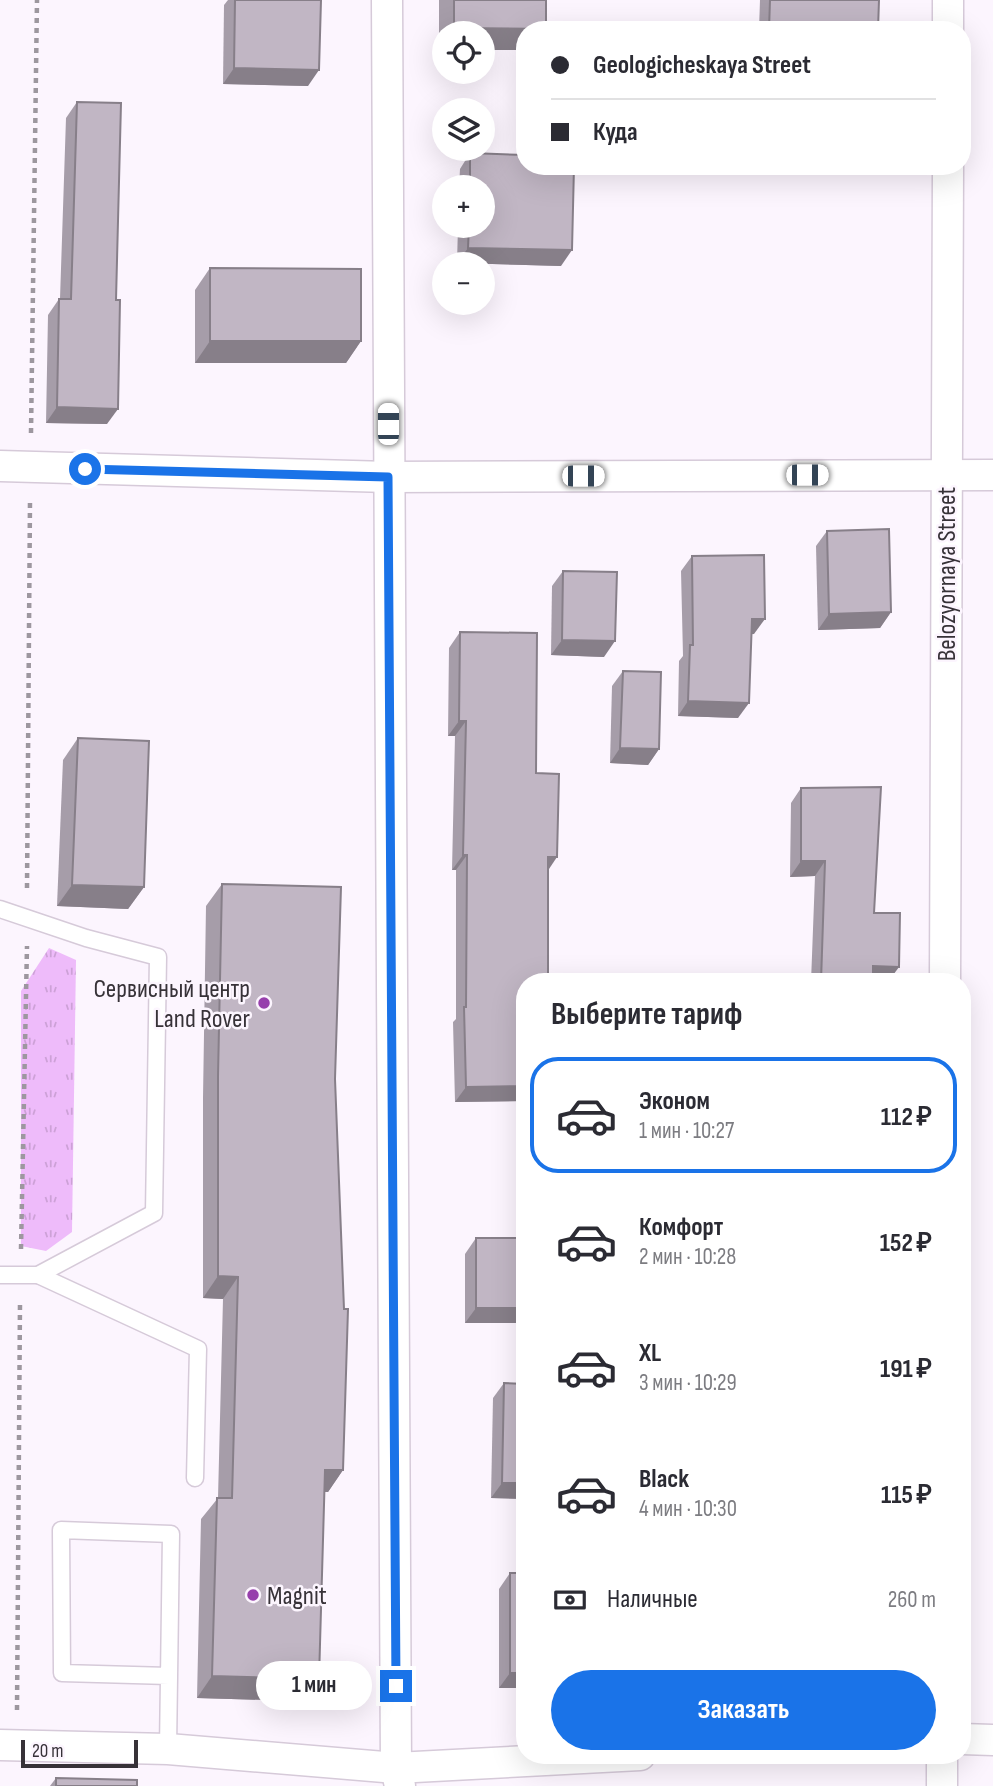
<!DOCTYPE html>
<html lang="ru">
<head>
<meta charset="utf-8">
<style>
	body { margin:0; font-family:"Sofia Sans Condensed",sans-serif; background:#f7f7f7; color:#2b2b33; height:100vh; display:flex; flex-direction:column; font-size:26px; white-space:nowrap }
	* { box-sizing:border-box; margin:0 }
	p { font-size:23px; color:#7c7c81 }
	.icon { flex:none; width:38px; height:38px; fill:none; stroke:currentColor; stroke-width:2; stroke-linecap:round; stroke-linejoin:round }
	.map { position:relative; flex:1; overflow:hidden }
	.panel { position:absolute; left:516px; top:973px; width:455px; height:791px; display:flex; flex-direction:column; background:#fff; border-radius:28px; box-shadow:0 7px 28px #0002 }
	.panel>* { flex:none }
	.guide { position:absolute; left:516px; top:21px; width:455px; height:154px; border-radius:28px; box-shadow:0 7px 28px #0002; display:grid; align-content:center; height:154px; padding:0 35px; background:#fff }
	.fabs { position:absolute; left:432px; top:21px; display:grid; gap:14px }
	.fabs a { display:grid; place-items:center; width:63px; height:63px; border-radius:50%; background:#fff; box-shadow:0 7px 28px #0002; font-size:35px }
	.scale { position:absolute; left:21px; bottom:18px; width:117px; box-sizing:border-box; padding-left:7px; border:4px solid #373238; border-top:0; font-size:19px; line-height:24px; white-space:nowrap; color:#373238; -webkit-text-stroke:5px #fcf5fe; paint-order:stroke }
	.end { position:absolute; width:32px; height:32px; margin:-16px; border:9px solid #1a73e8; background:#fff; box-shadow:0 0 0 4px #fff }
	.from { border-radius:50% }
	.bubble { position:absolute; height:49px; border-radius:24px; background:#fff; box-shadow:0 7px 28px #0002; font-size:23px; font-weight:700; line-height:49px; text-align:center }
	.car { position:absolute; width:21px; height:42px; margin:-21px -10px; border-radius:9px; box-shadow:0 0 5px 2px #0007; background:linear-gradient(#fff 24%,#345 0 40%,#fff 0 76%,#345 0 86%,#fff 0) }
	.guide b { display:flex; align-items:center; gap:24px; height:66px; font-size:26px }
	.guide b+b { border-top:2px solid #e1e1e2 }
	.guide i { width:18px; height:18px; background:#2b2b33 }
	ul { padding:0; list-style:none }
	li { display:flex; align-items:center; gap:21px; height:116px; margin:0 14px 10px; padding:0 21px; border:4px solid transparent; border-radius:28px }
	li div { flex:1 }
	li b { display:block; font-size:26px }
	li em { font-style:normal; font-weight:700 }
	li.current { border-color:#1a73e8 }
	li>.icon { width:63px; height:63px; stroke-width:1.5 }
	h2 { padding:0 35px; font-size:32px; line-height:84px }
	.pay { display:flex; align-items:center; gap:18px; height:77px; padding:0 35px; font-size:26px }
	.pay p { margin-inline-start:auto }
	.action { display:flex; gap:14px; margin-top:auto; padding:14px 35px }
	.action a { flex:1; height:80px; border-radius:42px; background:#1a73e8; color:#fff; font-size:28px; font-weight:700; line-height:80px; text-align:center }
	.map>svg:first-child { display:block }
</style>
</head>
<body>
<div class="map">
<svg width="993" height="1786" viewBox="0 0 993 1786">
	<defs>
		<pattern id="grass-tufts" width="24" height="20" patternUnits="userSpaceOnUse" patternTransform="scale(1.75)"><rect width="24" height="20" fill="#eebbfa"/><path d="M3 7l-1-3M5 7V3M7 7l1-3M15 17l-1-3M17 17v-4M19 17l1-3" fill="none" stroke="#cda1d7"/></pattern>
	</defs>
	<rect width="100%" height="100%" fill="#fcf5fe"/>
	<polygon fill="url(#grass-tufts)" points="49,948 76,960 72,1232 46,1251 21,1246 21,991"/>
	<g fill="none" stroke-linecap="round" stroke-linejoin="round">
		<defs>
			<g id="lane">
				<polyline points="0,909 86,938 158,957 154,1213 38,1275 0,1275"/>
				<polyline points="38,1275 198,1349 195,1478"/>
				<polyline points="168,1749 171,1534 61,1530 62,1673 169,1676"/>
			</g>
			<g id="street">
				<polyline points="387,0 396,1768 400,1786"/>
				<polyline points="948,30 948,0"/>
				<polyline points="0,466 388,477 993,475"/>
				<polyline points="945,982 948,166"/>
				<polyline points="962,1739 993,1740"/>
				<polyline points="0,1745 168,1749 396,1768 640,1755"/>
				<polyline points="942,1786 942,1755"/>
			</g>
		</defs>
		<use href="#lane" stroke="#d6cad9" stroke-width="19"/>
		<use href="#street" stroke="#d6cad9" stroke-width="33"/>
		<g stroke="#9d979f" stroke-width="4.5" stroke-dasharray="5 5" stroke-linecap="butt">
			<polyline points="31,433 37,0"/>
			<polyline points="27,888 30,501"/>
			<polyline points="21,1249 27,946"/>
			<polyline points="17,1710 20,1303"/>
		</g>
		<use href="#lane" stroke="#fff" stroke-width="16"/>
		<use href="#street" stroke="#fff" stroke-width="30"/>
	</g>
	<g fill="#a69da9">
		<polygon points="228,0 321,0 308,86 223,84 224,5"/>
		<polygon points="439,0 546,0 546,29 545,30 525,30 483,33 444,33 444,50 439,50"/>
		<polygon points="760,0 879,0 878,30 759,30"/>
		<polygon points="77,102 107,424 46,423 48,315 59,299 60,299 66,118"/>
		<polygon points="470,153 561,266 457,263 458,226 483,226 483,187 459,187 460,169"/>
		<polygon points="210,268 361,341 346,363 195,363 195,290"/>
		<polygon points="827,531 891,612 880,628 818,630 816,546"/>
		<polygon points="692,556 754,634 751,634 738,718 678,716 679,661 683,656 681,571"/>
		<polygon points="563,571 604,657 551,655 552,586"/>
		<polygon points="460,632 536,773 548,870 525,1101 455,1102 453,1022 456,1019 456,870 452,870 455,736 448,736 449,648"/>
		<polygon points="623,671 659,749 648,765 610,763 612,686"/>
		<polygon points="78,738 144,887 128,909 57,906 63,760"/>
		<polygon points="801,788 874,913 888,982 811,982 815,876 790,877 791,803"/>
		<polygon points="222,884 335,1079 343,1470 328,1492 324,1492 319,1679 304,1701 197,1698 201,1519 218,1498 223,1299 203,1298 203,1098 206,906"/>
		<polygon points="476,1238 525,1238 525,1323 465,1323 465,1254"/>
		<polygon points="504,1383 525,1499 491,1498 493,1398"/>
		<polygon points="510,1573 525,1573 525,1688 499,1688 499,1589"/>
		<polygon points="56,1778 137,1786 50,1786"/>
	</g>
	<g fill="#877f89">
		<polygon points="454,28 546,29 545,30 525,30 525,50 483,50 483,33 451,33"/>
		<polygon points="444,42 444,50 439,50"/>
		<polygon points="234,68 319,70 308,86 223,84"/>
		<polygon points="468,248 572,250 561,266 457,263"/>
		<polygon points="210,341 361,341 346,363 195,363"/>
		<polygon points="57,407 118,409 107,424 46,423"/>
		<polygon points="891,612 880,628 818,630 829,614"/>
		<polygon points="752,619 765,619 754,634 741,635"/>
		<polygon points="562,640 615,641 604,657 551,655"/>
		<polygon points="688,701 749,703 738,718 678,716"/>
		<polygon points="459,721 466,721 455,736 448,736"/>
		<polygon points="620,748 659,749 648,765 610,763"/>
		<polygon points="463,855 467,855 456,870 452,870"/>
		<polygon points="548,857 557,857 547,872"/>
		<polygon points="801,861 825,861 815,876 790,877"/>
		<polygon points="72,885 144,887 128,909 57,906"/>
		<polygon points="873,966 899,967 888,982 862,981"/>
		<polygon points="525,1086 525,1101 455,1102 466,1087"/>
		<polygon points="218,1276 238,1277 223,1299 203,1298"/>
		<polygon points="476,1308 525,1308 525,1323 465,1323"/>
		<polygon points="325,1470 343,1470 328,1492 310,1491"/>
		<polygon points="502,1483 525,1483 525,1499 491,1498"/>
		<polygon points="510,1673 525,1673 525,1688 499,1688"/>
		<polygon points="212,1676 319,1679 304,1701 197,1698"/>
	</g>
	<g fill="#c1b6c4" stroke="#877f89" stroke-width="2">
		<polygon points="235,0 321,0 319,70 234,68"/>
		<polygon points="454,0 546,0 546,29 454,28"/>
		<polygon points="770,0 879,0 878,30 769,30"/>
		<polygon points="77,102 121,103 116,300 120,300 118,409 57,407 59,299 71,299"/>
		<polygon points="470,153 525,155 525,166 574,166 572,250 468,248 469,226 483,226 483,187 470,187"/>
		<polygon points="210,268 361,269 361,341 210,341"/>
		<polygon points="889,529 891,612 829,614 827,531"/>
		<polygon points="764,555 765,619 752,619 749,703 688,701 690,645 693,645 692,556"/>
		<polygon points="563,571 617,572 615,641 562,640"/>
		<polygon points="460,632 537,633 536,773 559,774 557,857 548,857 548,982 525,982 525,1086 466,1087 464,1007 466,1007 467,855 463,855 466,721 459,721"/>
		<polygon points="623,671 661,672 659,749 620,748"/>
		<polygon points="78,738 149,741 144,887 72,885"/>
		<polygon points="881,787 874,913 900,913 899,967 873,966 873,982 821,982 825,861 801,861 801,788"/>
		<polygon points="222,884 341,887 335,1079 344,1309 348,1309 343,1470 325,1470 319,1679 212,1676 217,1498 232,1498 238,1277 218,1276 218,1076"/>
		<rect x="476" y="1238" width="49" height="70"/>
		<polygon points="504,1383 525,1384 525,1483 502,1483"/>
		<rect x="510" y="1573" width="15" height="100"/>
		<polygon points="56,1778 137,1780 137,1786 56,1786"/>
	</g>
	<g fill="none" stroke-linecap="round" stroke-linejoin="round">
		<polyline stroke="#1a73e8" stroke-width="9" points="85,469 388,477 396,1686"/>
	</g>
	<g fill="#973fac" stroke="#fcf5fe" stroke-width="2.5">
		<circle cx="264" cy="1003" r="7"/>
		<circle cx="253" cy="1595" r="7"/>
	</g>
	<g text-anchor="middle" stroke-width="5" stroke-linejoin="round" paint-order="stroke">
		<g font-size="26" fill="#373238" stroke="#fcf5fe">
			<text transform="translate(946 574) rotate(-90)" y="9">Belozyornaya Street</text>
		</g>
		<g font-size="26" fill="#373238" stroke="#fcf5fe" text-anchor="end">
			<text x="250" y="997">Сервисный центр<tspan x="250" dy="30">Land Rover</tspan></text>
			<text x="267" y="1604" text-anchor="start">Magnit</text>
		</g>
	</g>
</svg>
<div class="fabs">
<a><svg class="icon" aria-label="locate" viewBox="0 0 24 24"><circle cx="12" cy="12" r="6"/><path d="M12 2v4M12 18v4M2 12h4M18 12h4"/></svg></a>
<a><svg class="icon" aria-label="layers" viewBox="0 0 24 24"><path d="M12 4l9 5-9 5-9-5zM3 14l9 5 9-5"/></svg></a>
<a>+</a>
<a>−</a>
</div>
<div class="scale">20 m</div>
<i class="end from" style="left:85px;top:469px"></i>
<i class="end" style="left:396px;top:1686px"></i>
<div class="bubble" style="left:256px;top:1661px;width:116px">1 мин</div>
<i class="car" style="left:388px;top:424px;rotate:0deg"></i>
<i class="car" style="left:807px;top:475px;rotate:90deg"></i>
<i class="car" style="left:583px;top:476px;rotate:90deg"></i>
<div class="guide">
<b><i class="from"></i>Geologicheskaya Street</b>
<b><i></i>Куда</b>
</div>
<section class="panel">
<h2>Выберите тариф</h2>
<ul>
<li class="current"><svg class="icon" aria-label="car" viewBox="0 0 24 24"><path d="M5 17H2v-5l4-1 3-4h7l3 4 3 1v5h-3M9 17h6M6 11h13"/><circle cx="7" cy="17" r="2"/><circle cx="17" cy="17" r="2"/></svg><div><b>Эконом</b><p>1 мин · 10:27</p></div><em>112 ₽</em></li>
<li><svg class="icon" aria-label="car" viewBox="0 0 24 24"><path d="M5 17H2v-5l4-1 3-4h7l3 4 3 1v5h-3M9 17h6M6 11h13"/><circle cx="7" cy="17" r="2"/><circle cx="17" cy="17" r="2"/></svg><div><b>Комфорт</b><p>2 мин · 10:28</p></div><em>152 ₽</em></li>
<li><svg class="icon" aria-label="car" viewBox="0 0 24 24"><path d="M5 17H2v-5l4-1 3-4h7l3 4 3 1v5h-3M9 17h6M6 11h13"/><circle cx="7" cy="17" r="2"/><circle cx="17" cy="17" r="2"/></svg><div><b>XL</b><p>3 мин · 10:29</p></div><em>191 ₽</em></li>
<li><svg class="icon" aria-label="car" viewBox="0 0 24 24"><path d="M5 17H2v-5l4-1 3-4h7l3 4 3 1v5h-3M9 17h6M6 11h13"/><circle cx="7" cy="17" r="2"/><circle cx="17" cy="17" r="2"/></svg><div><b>Black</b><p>4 мин · 10:30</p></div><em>115 ₽</em></li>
</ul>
<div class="pay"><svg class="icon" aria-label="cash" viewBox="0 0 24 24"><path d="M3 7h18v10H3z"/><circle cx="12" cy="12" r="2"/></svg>Наличные<p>260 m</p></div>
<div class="action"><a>Заказать</a></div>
</section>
</div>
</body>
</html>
